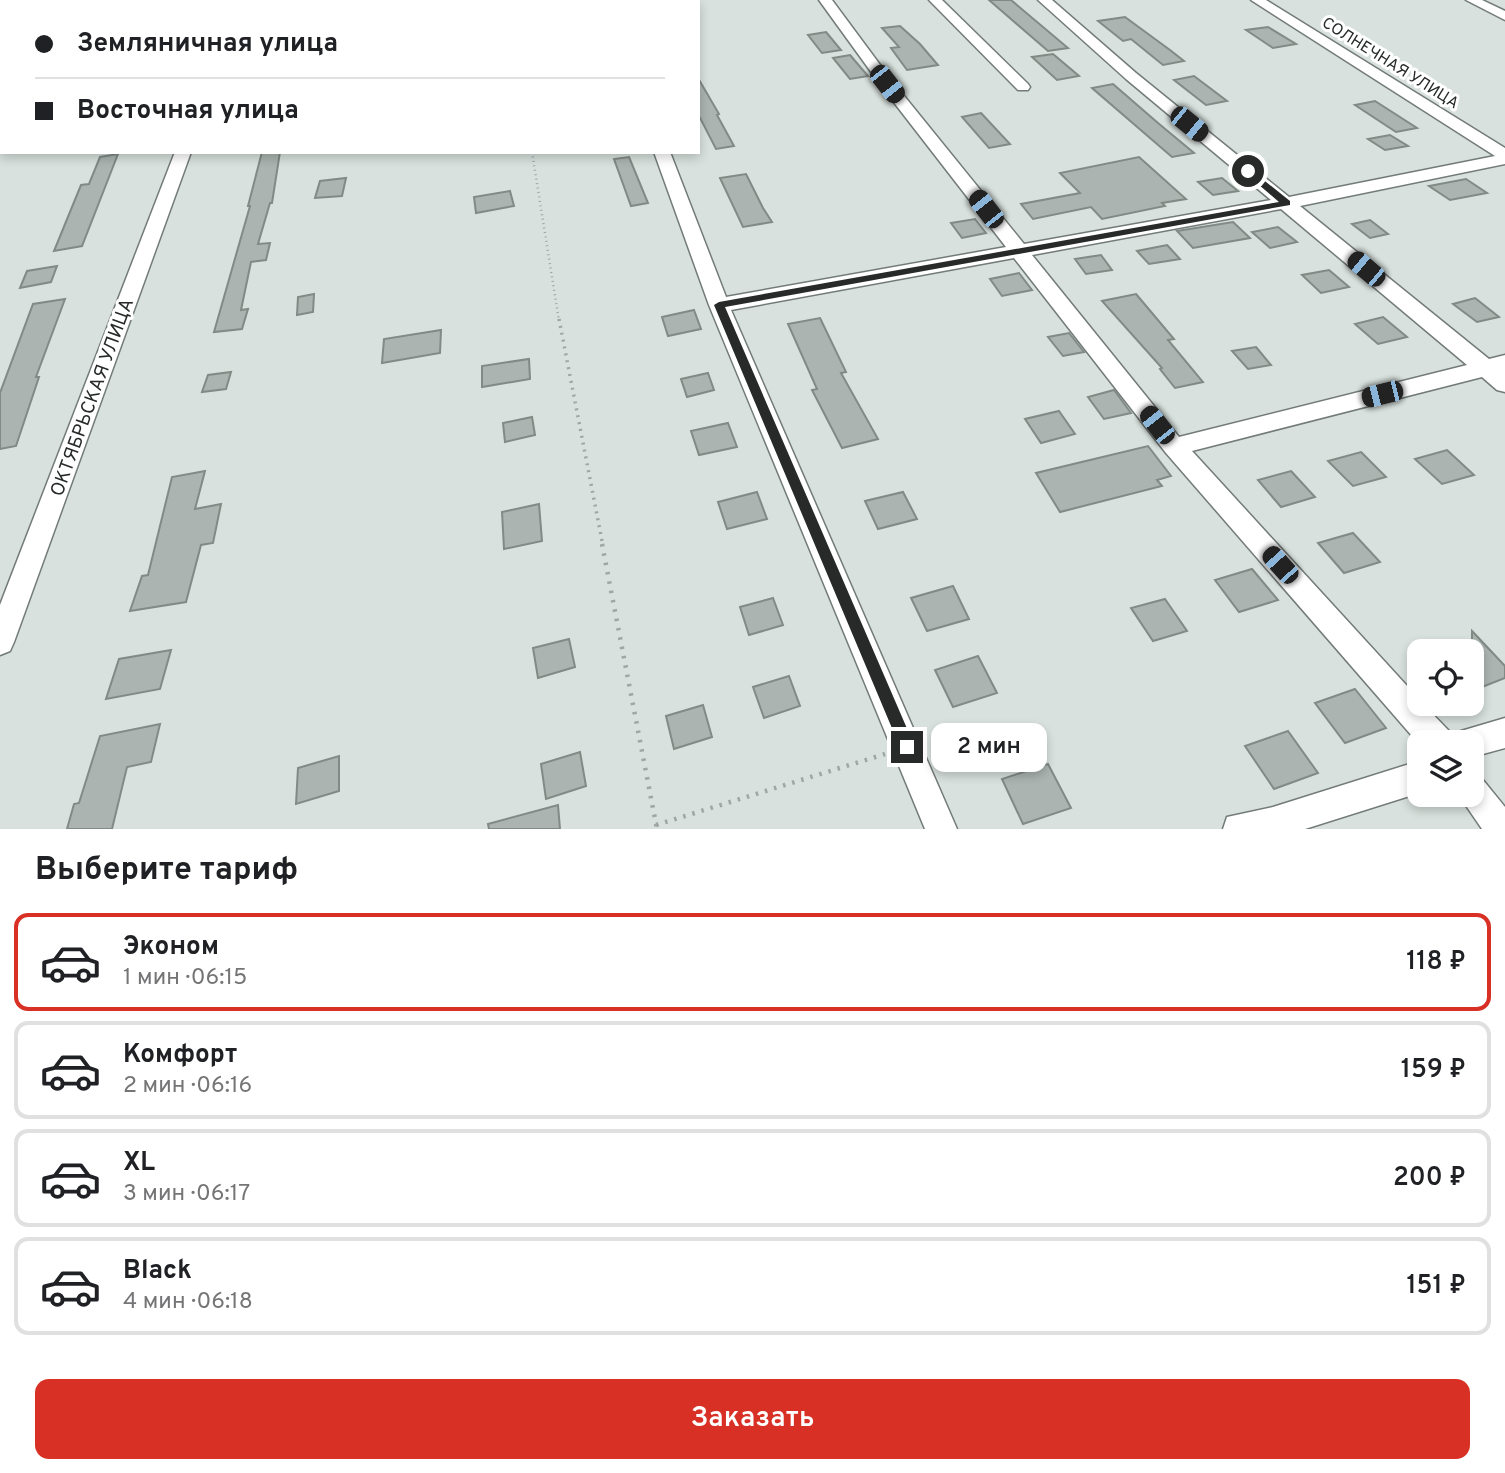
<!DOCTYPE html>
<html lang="ru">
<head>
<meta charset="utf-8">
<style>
	body { margin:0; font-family:Overpass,sans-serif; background:#f6f6f6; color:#202124; height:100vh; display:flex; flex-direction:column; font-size:26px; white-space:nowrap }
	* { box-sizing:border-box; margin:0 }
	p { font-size:23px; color:#757577 }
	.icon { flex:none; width:38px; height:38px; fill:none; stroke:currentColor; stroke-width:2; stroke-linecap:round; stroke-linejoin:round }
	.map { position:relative; height:829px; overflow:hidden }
	.panel { display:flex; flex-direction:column; background:#fff; flex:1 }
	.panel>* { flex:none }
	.guide { position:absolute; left:0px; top:0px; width:700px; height:154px; box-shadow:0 4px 10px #0003; display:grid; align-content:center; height:154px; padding:0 35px; background:#fff }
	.controls { position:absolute; left:1407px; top:639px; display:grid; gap:14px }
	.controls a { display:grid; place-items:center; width:77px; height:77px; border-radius:14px; background:#fff; box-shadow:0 4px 10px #0003; font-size:35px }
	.end { position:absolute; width:32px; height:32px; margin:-16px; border:9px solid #272a29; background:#fff; box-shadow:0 0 0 4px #fff }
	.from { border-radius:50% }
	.bubble { position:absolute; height:49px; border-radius:14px; background:#fff; box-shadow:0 4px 10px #0003; font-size:23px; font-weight:600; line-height:49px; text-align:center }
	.car { position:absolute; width:21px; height:42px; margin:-21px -10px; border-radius:9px; box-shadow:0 0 5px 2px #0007; background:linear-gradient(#222 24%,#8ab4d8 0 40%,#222 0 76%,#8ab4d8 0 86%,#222 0) }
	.guide b { display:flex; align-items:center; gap:24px; height:66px; font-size:26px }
	.guide b+b { border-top:2px solid #e0e0e0 }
	.guide i { width:18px; height:18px; background:#202124 }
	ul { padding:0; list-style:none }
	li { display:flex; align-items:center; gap:21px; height:98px; margin:0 14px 10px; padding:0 21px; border:4px solid #e0e0e0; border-radius:14px }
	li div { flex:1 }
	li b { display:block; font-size:26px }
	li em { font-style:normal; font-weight:600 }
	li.selected { border-color:#d93025 }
	li>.icon { width:63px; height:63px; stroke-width:1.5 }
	h2 { padding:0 35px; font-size:32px; line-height:84px }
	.primary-button { display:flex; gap:14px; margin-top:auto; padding:14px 35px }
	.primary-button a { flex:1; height:80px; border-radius:14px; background:#d93025; color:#fff; font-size:28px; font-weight:600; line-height:80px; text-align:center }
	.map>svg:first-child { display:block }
</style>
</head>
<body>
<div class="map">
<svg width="1505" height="829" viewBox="0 0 1505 829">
	<rect width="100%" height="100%" fill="#d8e1dd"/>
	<g fill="#abb4b0" stroke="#828a86" stroke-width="2">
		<polygon points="989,0 1011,0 1068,48 1048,51"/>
		<polygon points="1125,17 1170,50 1184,61 1163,65 1131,39 1123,41 1098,21"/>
		<polygon points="900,26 920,44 938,65 907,70 891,48 899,47 882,28"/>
		<polygon points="1268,27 1296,44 1273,48 1246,30"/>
		<polygon points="826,32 841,50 822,53 808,35"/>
		<polygon points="1053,54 1079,76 1057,80 1032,57"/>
		<polygon points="850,55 868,76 850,79 833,58"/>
		<polygon points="1194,76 1227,101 1206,105 1174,80"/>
		<polygon points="698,78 719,114 717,115 734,146 716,149 698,114"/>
		<polygon points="1113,84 1158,123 1194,153 1172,157 1092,88"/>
		<polygon points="1375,101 1417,128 1396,132 1355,105"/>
		<polygon points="981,113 1010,144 989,148 962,117"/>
		<polygon points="1390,135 1408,146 1385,150 1368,139"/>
		<polygon points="262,152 280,152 272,203 270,203 258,244 270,243 266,260 251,262 241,310 248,309 242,329 214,332 250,206 248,206"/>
		<polygon points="118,154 82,246 54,251 81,185 89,184 100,157"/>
		<polygon points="629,157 648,203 631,206 614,159"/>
		<polygon points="1139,157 1186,199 1162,203 1165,206 1102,219 1091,207 1033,219 1021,204 1080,193 1060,173"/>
		<polygon points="746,174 763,208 772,222 743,227 720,178"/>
		<polygon points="346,178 342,196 315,198 320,181"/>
		<polygon points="1222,178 1238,191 1213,195 1198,182"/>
		<polygon points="1466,179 1487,193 1450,200 1429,186"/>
		<polygon points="510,191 514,206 476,213 474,197"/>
		<polygon points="975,219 986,233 962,238 951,223"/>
		<polygon points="1370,220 1388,234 1370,238 1352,224"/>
		<polygon points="1233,222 1250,238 1193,248 1177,231"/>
		<polygon points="1278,227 1297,242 1270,248 1252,232"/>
		<polygon points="1167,245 1180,259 1149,264 1137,251"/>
		<polygon points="1101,255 1112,270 1086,274 1075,259"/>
		<polygon points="57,266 51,282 20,288 27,271"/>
		<polygon points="1329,270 1349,287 1321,293 1302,275"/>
		<polygon points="1019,273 1032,290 1002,296 990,279"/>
		<polygon points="314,294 313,312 297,315 298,297"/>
		<polygon points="1136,294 1174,339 1168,340 1203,382 1175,388 1160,369 1162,368 1102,301"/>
		<polygon points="1475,298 1499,317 1477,322 1453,304"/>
		<polygon points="65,299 36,377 39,377 16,446 0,449 0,393 33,304"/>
		<polygon points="694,310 701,329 668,336 662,317"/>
		<polygon points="1383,317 1407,337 1378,344 1355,324"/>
		<polygon points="820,318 846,372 841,373 878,439 842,448 812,390 817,389 788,324"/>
		<polygon points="441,330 440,353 382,363 384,339"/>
		<polygon points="1069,333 1084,352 1063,356 1048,337"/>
		<polygon points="1256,347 1271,365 1248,369 1232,351"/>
		<polygon points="529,359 530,379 482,387 482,366"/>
		<polygon points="231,372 226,389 202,392 208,375"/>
		<polygon points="708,373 714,390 687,397 681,379"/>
		<polygon points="1114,390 1131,413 1104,419 1088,397"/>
		<polygon points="1059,411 1075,434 1041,443 1025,419"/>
		<polygon points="532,417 535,435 505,442 503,423"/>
		<polygon points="728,423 737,447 699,455 691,431"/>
		<polygon points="1148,446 1171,476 1157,480 1162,486 1060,512 1036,473"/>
		<polygon points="1447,450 1474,475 1442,484 1415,459"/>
		<polygon points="1361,452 1386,477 1353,486 1328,461"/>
		<polygon points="205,471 195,509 221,504 213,543 201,545 186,602 130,611 142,576 148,575 172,477"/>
		<polygon points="1291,471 1315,497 1281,507 1258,480"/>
		<polygon points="757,492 767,519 727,529 718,502"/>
		<polygon points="903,492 917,519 878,529 865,501"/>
		<polygon points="539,504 542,541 504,549 502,512"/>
		<polygon points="1353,533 1380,562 1344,573 1318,543"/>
		<polygon points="1252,569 1278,600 1239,612 1215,580"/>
		<polygon points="953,586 969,619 927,631 911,598"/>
		<polygon points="773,598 783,625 749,635 740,607"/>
		<polygon points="1165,599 1187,631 1153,641 1131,608"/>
		<polygon points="1472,631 1505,666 1505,678 1472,691"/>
		<polygon points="569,639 575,667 538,678 533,648"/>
		<polygon points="171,650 160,689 106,699 119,659"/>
		<polygon points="978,656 997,693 953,707 935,670"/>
		<polygon points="789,676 800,706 764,718 753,687"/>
		<polygon points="1355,689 1386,728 1345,743 1315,703"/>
		<polygon points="703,705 712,737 674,749 666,716"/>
		<polygon points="160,724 151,762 127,767 112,829 67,829 74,804 79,803 100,736"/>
		<polygon points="1288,731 1318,773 1274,789 1245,746"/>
		<polygon points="580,752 586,786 546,799 541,764"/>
		<polygon points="339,756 339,791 296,804 298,768"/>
		<polygon points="1048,764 1071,808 1023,824 1002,779"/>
		<polygon points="558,805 560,829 489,829 488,824"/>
	</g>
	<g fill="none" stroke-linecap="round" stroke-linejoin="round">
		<defs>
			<g id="minor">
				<polygon points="232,0 244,0 231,2"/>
				<rect x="604" y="0" width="12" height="2"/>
				<path d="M819 0H832L892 81 1024 244 1271 200 1126 79 1038 0H1052L1136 73 1289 197 1495 156 1251 0H1266L1505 148V164L1300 206 1489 359 1505 355V392L1497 390 1482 377 1192 451 1419 699V704H1423L1449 731 1453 742 1419 744 1166 453 1014 258 731 310 957 829H925L709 305 654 152H670L726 297 1006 247 882 87ZM1281 209 1467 365 1179 437 1032 255Z"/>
				<polygon points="929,0 942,0 1028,84 1030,87 1028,90 1018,90"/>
				<polygon points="1466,0 1482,0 1505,11 1505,20"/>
				<rect x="0" y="58" width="2" height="8"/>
				<polygon points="175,152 191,152 14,642 10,651 0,655 0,605"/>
				<polygon points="1505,718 1505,748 1472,757 1472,742 1457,742 1461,731"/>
				<polygon points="1419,761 1419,793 1305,829 1223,829 1227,817 1273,807"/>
				<polygon points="1472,775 1483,780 1505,807 1505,829 1482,829 1458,794 1472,794"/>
			</g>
		</defs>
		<use href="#minor" stroke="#737b78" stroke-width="3"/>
		<polyline stroke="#9fa6a3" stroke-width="2.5" stroke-dasharray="1 3.5" stroke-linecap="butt" points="532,152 559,321"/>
		<polyline stroke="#9fa6a3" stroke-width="3.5" stroke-dasharray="2 5" stroke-linecap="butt" points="559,319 603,546"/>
		<g stroke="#9fa6a3" stroke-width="4.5" stroke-dasharray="2.5 7" stroke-linecap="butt">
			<polyline points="602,544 657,829"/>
			<polyline points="656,825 885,754"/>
		</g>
		<use href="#minor" fill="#fff" fill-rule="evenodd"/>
	</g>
	<polygon fill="#272a29" points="1245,170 1251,170 1290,201 1290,205 725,307 915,747 912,752 907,754 902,752 714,305 719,302 1279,202 1245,173"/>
	<g text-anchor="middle" stroke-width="6" stroke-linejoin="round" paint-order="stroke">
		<g font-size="16" fill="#272a29" stroke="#fff">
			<text transform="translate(1391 62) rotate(32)" y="6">СОЛНЕЧНАЯ УЛИЦА</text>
		</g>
		<g font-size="19" fill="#272a29" stroke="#fff">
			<text transform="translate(91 397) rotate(-70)" y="7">ОКТЯБРЬСКАЯ УЛИЦА</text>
		</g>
	</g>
</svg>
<div class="controls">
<a><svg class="icon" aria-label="locate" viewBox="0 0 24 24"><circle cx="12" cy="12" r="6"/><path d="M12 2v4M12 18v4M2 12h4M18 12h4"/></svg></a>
<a><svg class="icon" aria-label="layers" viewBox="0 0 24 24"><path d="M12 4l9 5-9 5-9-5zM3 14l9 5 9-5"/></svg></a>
</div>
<i class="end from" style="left:1248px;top:171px"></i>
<i class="end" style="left:907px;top:747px"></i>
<div class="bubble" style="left:931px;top:723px;width:116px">2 мин</div>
<i class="car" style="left:887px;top:84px;rotate:142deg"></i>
<i class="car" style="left:1189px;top:124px;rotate:129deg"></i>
<i class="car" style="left:986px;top:209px;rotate:322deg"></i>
<i class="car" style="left:1366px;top:269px;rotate:310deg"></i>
<i class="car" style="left:1382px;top:394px;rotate:256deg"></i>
<i class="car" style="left:1157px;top:425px;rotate:322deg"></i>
<i class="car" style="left:1280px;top:565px;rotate:318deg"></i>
<div class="guide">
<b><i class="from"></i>Земляничная улица</b>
<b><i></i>Восточная улица</b>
</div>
</div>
<section class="panel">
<h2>Выберите тариф</h2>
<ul>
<li class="selected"><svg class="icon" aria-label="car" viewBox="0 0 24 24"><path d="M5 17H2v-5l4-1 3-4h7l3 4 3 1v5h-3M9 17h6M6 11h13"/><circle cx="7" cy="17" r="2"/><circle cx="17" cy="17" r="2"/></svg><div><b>Эконом</b><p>1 мин · 06:15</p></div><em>118 ₽</em></li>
<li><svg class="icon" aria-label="car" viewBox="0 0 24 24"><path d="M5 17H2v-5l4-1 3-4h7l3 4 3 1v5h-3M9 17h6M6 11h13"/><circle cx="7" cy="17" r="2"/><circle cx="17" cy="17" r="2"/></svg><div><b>Комфорт</b><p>2 мин · 06:16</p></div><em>159 ₽</em></li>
<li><svg class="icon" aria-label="car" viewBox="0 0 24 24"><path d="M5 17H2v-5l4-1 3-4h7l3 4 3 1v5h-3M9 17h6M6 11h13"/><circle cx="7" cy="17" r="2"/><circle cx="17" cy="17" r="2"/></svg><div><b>XL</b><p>3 мин · 06:17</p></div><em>200 ₽</em></li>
<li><svg class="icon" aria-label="car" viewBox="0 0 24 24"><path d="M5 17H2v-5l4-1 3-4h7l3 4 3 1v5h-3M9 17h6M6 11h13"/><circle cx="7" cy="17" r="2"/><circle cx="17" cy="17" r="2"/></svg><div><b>Black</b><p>4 мин · 06:18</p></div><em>151 ₽</em></li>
</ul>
<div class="primary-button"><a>Заказать</a></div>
</section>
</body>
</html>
